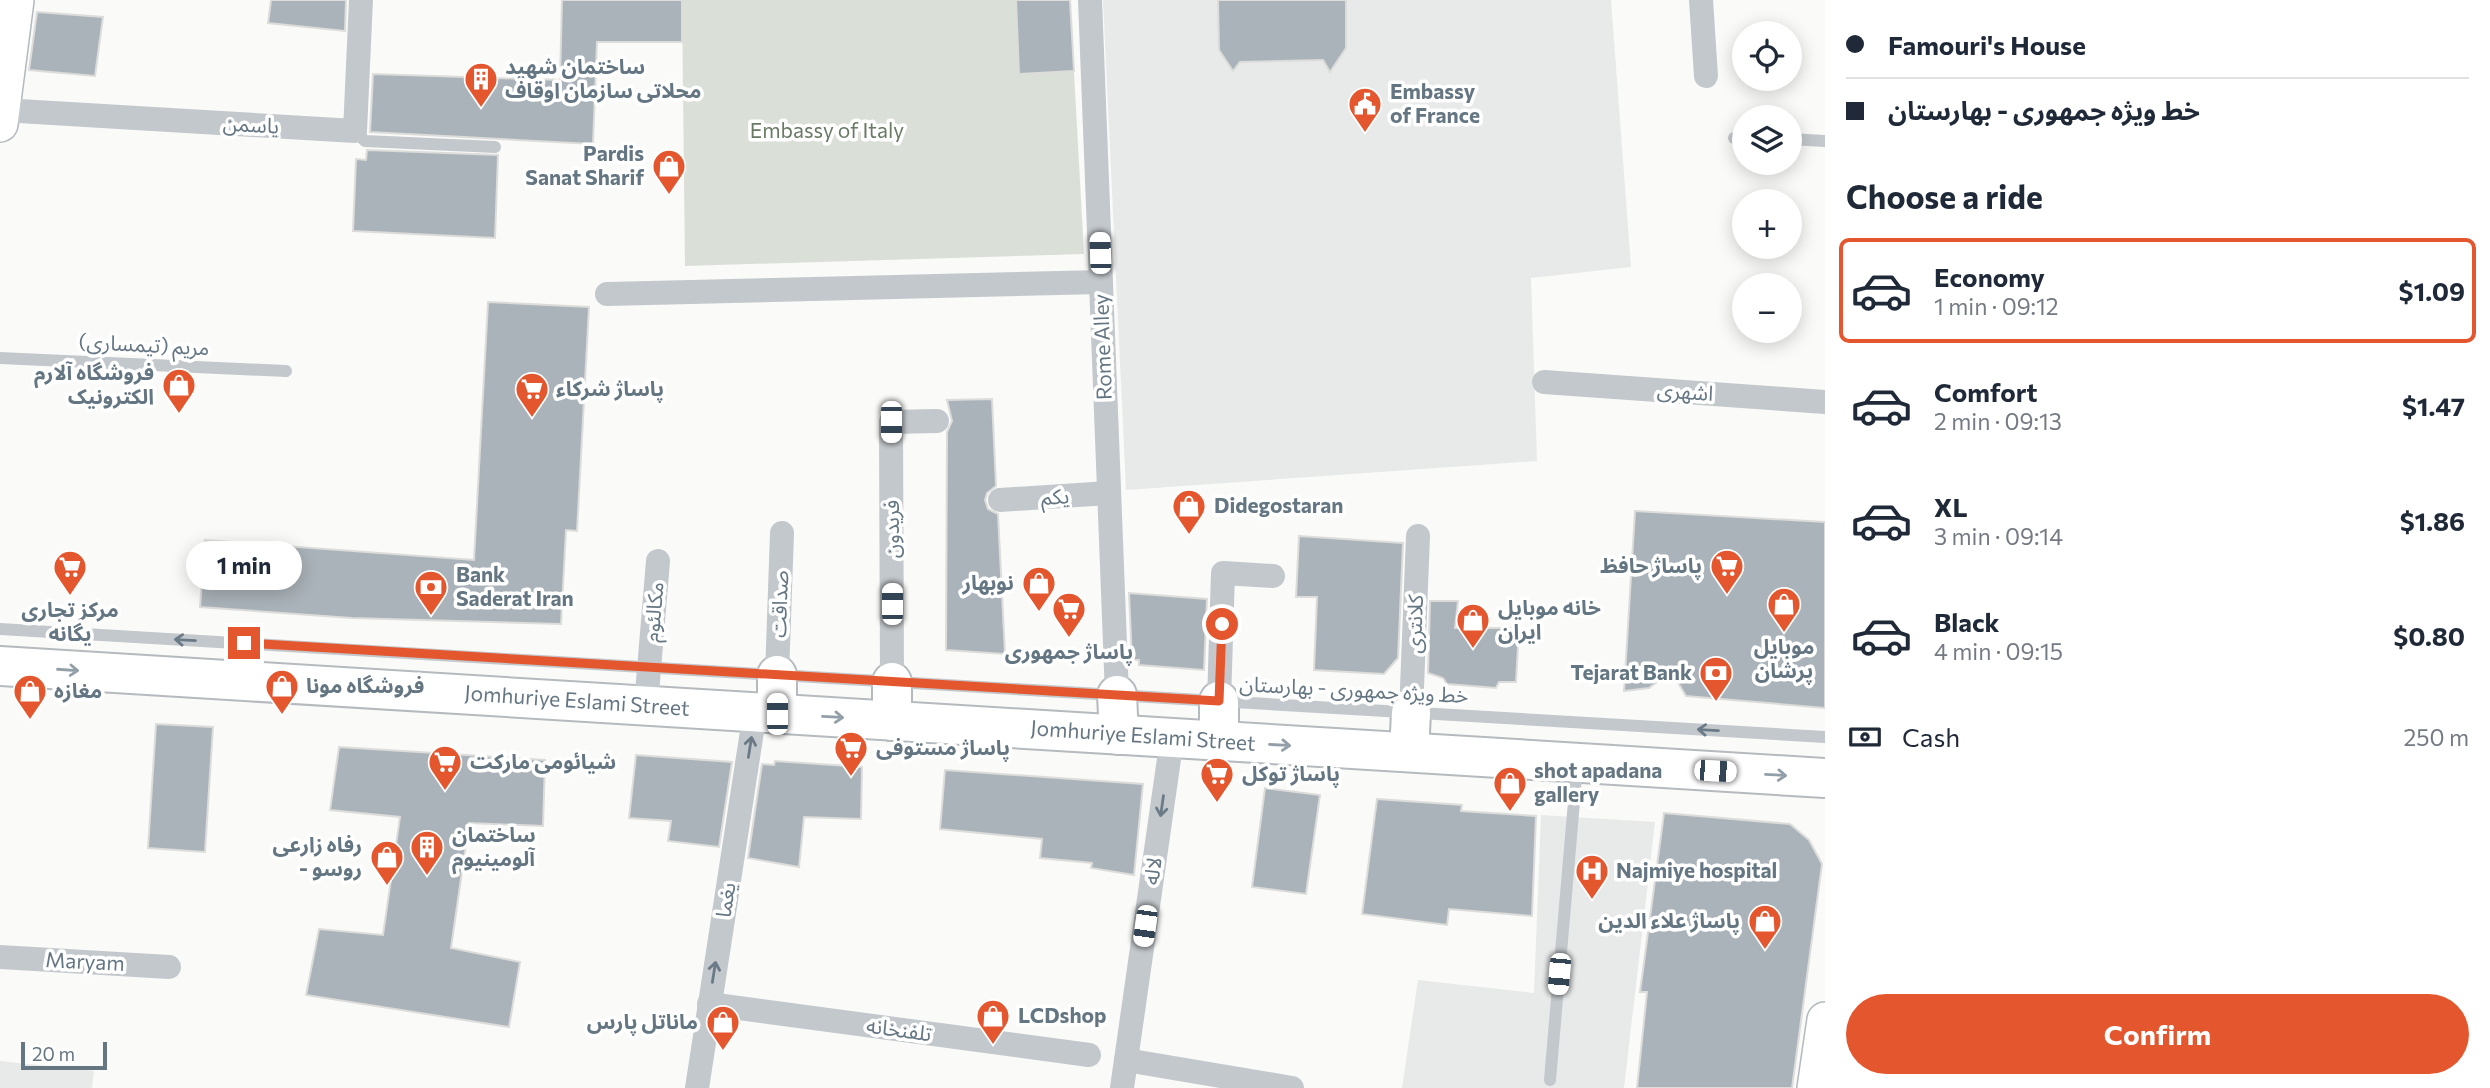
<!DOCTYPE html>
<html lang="en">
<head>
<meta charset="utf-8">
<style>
	body { margin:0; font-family:Commissioner,"Noto Sans Arabic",sans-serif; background:#f2f2f3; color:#1f2937; height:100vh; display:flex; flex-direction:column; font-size:26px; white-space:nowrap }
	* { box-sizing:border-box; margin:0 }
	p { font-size:23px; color:#747a83 }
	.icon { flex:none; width:38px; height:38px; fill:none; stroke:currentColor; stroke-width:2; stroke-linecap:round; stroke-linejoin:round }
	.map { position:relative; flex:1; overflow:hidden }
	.panel { display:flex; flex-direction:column; background:#fff; width:665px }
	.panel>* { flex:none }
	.hud { display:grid; align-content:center; height:154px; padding:0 21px; background:#fff }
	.buttons { position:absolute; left:1732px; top:21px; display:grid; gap:14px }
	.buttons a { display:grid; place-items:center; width:70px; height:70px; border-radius:50%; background:#fff; box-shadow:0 4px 18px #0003; font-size:35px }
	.scale { position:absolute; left:21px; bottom:18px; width:86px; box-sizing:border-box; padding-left:7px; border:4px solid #657683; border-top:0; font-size:19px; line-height:24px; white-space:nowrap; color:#657683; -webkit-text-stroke:5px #fff; paint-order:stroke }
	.end { position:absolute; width:32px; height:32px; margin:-16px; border:9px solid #e4572e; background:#fff; box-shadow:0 0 0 4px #fff }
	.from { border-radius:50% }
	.bubble { position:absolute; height:49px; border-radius:24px; background:#fff; box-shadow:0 4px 18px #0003; font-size:23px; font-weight:700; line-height:49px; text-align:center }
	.car { position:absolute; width:21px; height:42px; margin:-21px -10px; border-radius:9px; box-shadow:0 0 5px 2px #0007; background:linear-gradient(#fff 24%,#345 0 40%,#fff 0 76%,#345 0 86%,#fff 0) }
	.hud b { display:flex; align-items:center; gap:24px; height:66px; font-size:26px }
	.hud b+b { border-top:2px solid #e0e1e3 }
	.hud i { width:18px; height:18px; background:#1f2937 }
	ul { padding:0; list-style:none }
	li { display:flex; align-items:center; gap:21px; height:105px; margin:0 14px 10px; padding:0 7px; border:4px solid transparent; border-radius:10px }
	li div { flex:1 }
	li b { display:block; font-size:26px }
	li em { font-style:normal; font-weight:700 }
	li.current { border-color:#e4572e }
	li>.icon { width:63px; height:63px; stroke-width:1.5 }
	h2 { padding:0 21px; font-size:32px; line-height:84px }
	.pay { display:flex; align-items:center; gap:18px; height:77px; padding:0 21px; font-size:26px }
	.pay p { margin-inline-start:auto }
	.action { display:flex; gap:14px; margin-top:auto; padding:14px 21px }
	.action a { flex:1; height:80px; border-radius:42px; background:#e4572e; color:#fff; font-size:28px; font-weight:700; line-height:80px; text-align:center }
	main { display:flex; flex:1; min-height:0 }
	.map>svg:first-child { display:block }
</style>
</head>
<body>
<main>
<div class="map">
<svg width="1825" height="1088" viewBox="0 0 1825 1088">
	<rect width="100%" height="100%" fill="#fafaf8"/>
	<g fill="#e8e9e9">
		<polygon points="1103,0 1611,0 1631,267 1531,278 1537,461 1126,490"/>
		<polygon points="1541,815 1655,822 1624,1088 1402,1088 1418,980 1534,993"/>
		<polygon points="0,1061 94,1071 92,1088 0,1088"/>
	</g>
	<polygon fill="#dadfd7" points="682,0 1070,0 1084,254 685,266"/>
	<g fill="#aab3b9" stroke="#dcdcda" stroke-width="2">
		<polygon points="271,0 346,0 345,31 268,23"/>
		<polygon points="562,0 682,0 682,42 597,42 593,144 370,132 373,74 560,80"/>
		<polygon points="1016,0 1070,0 1074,71 1019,74"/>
		<polygon points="1218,0 1346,0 1346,48 1330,72 1323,60 1240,62 1233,71 1219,50"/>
		<polygon points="37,12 103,17 95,76 29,70"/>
		<polygon points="367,150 498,155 495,238 353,231 356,159 366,160"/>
		<polygon points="488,302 589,307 577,531 566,530 561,624 352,618 200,607 205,540 474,560"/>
		<polygon points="992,399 996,486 987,493 985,500 988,509 998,514 1005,654 946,650 947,432 952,421 947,400"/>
		<polygon points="1635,511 1825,522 1825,708 1686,696 1671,671 1649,688 1624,691"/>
		<polygon points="1299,536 1403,543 1398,658 1384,674 1314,670 1317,597 1296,597"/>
		<polygon points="1129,593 1207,599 1204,670 1139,665 1139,660 1132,660"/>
		<polygon points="1430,601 1458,601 1455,628 1519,628 1516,682 1499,682 1496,688 1447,684 1443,678 1428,673"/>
		<polygon points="156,724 213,727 205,852 148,848"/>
		<polygon points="339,747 545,760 543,826 469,823 451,948 520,962 509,1027 306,995 319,929 383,935 400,817 330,810"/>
		<polygon points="636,755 732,762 719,847 668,841 671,821 629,818"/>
		<polygon points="775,761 862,767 861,819 804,817 799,867 748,858 762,764 774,765"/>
		<polygon points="945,770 1143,784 1134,875 1091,868 1092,863 1040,858 1042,839 940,829"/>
		<polygon points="1265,788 1320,795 1306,894 1252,887"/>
		<polygon points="1377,799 1462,805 1461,811 1536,816 1532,916 1449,909 1447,925 1362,914"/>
		<polygon points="1664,813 1790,824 1809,840 1822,864 1792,1088 1637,1088 1647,992 1640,992"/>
	</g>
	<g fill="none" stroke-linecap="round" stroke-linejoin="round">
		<defs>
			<g id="secondary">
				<polyline points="0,124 16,0"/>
				<polyline points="1815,1088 1825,1020"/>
			</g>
			<g id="primary">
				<polyline points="0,666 1825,778"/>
				<polyline points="777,675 777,714"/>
				<polyline points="1117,695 1119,735"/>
				<polyline points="1219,701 1219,741"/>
				<polyline points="892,721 892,682"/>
				<polyline points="1409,752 1411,713"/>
			</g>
		</defs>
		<use href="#secondary" stroke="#b3babf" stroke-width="38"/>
		<use href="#primary" stroke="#b5babe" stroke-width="42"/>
		<g stroke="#c3c8cc" stroke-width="12">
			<polyline points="355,131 365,141 495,147"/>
			<polyline points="1734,138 1745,138"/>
			<polyline points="1790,139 1825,141"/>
			<polyline points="0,358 286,371"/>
			<polyline points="0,629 1825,737"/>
			<polyline points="1550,1080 1577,767"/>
		</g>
		<g stroke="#c3c8cc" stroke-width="24">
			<polyline points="1090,0 1117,695"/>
			<polyline points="1701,0 1706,76"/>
			<polyline points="2,110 355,131 361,0"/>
			<polyline points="607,294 1101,282"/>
			<polyline points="1544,382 1825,402"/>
			<polyline points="1000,500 1109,493"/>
			<polyline points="777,675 782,533"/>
			<polyline points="892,682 891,422 937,421"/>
			<polyline points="1219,701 1223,573 1273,576"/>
			<polyline points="646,705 658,561"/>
			<polyline points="1411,713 1418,536"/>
			<polyline points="0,957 169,967"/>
			<polyline points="709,1004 1089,1055"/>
			<polyline points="1126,1060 1292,1088"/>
			<polyline points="697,1088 755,712"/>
			<polyline points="1122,1088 1172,738"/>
		</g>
		<use href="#secondary" stroke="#fff" stroke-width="35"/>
		<use href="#primary" stroke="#fff" stroke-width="38"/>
	</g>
	<defs><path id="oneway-shaft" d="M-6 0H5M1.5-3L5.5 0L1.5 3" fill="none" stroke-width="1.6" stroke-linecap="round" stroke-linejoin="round" transform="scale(1.75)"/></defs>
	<g stroke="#6a7a87">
		<use href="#oneway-shaft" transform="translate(185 640) rotate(-177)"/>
		<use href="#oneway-shaft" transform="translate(1708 730) rotate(-177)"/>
		<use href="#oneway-shaft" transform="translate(750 747) rotate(-81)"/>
		<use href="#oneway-shaft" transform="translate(1162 806) rotate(98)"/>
		<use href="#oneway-shaft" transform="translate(714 972) rotate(-81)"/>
	</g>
	<g stroke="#939fa8">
		<use href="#oneway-shaft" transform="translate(68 670) rotate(4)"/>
		<use href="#oneway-shaft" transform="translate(833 717) rotate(3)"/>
		<use href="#oneway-shaft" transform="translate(1280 745) rotate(3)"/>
		<use href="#oneway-shaft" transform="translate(1776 775) rotate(3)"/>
	</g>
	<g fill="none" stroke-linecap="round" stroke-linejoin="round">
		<polyline stroke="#e4572e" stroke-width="9" points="244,643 1219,701 1222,624"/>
	</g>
	<defs>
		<symbol id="building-pin" viewBox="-11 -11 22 30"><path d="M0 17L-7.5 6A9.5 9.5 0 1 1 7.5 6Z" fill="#e4572e" stroke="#fff"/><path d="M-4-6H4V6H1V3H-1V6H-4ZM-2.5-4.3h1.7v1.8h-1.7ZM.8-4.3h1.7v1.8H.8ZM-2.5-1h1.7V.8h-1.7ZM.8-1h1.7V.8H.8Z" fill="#fff"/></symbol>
		<symbol id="civic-pin" viewBox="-11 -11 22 30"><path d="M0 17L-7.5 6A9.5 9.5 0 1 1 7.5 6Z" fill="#e4572e" stroke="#fff"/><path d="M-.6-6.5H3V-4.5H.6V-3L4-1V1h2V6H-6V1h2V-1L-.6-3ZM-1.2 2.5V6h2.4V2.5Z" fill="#fff"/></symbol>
		<symbol id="shop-pin" viewBox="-11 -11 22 30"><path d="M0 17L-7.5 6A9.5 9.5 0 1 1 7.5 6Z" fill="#e4572e" stroke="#fff"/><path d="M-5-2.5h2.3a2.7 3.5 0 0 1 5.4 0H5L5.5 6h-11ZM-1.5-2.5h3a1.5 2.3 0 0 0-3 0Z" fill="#fff"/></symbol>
		<symbol id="supermarket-pin" viewBox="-11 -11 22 30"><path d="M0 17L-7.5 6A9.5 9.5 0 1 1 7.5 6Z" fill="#e4572e" stroke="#fff"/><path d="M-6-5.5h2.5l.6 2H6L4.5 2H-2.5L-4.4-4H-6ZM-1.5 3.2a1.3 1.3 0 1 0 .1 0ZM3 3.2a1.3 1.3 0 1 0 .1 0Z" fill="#fff"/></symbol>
		<symbol id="bank-pin" viewBox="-11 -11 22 30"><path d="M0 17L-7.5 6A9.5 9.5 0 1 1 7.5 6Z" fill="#e4572e" stroke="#fff"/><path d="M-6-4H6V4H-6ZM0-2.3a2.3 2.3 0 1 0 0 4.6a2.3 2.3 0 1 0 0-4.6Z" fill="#fff"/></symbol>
		<symbol id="hospital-pin" viewBox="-11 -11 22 30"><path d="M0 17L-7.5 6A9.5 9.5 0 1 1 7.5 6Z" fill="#e4572e" stroke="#fff"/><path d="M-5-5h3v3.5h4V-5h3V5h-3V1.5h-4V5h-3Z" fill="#fff"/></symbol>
	</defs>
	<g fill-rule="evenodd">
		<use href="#building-pin" x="462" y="60" width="38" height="52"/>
		<use href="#civic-pin" x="1346" y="85" width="38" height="52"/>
		<use href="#shop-pin" x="650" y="147" width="38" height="52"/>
		<use href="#shop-pin" x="160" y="366" width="38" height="52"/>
		<use href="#supermarket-pin" x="513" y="370" width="38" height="52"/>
		<use href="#shop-pin" x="1170" y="487" width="38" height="52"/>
		<use href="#supermarket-pin" x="1708" y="547" width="38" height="52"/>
		<use href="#supermarket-pin" x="51" y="548" width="38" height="52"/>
		<use href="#shop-pin" x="1020" y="564" width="38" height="52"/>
		<use href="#bank-pin" x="412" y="568" width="38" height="52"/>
		<use href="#shop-pin" x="1765" y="585" width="38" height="52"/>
		<use href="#supermarket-pin" x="1050" y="590" width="38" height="52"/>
		<use href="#shop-pin" x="1454" y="601" width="38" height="52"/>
		<use href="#bank-pin" x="1697" y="654" width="38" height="52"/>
		<use href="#shop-pin" x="263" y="667" width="38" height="52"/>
		<use href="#shop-pin" x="11" y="672" width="38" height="52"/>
		<use href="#supermarket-pin" x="832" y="729" width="38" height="52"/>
		<use href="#supermarket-pin" x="426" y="743" width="38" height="52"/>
		<use href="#supermarket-pin" x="1198" y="755" width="38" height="52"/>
		<use href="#shop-pin" x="1491" y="764" width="38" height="52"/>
		<use href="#building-pin" x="408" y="828" width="38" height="52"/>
		<use href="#shop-pin" x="368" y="838" width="38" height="52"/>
		<use href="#hospital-pin" x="1573" y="852" width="38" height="52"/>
		<use href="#shop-pin" x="1746" y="902" width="38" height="52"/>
		<use href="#shop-pin" x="974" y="997" width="38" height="52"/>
		<use href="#shop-pin" x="704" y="1003" width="38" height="52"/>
	</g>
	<g text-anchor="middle" stroke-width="7" stroke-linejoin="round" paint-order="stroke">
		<g font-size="21" font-weight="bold" fill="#657683" stroke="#fff" text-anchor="start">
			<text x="505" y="74">ساختمان شهید<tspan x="505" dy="24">محلاتی سازمان اوقاف</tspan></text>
			<text x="1390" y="99">Embassy<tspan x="1390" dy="24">of France</tspan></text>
			<text x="644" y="161" text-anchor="end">Pardis<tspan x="644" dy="24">Sanat Sharif</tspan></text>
			<text x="154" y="380" text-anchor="end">فروشگاه آلارم<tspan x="154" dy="24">الکترونیک</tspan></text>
			<text x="556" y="396">پاساژ شرکاء</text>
			<text x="1214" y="513">Didegostaran</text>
			<text x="1702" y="573" text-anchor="end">پاساژ حافظ</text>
			<text x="456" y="582">Bank<tspan x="456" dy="24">Saderat Iran</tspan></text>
			<text x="1014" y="590" text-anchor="end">نوبهار</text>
			<text x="1498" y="615">خانه موبایل<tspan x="1498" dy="24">ایران</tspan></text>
			<text x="70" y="617" text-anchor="middle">مرکز تجاری<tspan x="70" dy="24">یگانه</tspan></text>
			<text x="1784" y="654" text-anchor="middle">موبایل<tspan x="1784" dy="24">پرشان</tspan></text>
			<text x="1069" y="659" text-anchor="middle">پاساژ جمهوری</text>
			<text x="1692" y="680" text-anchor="end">Tejarat Bank</text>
			<text x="306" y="693">فروشگاه مونا</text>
			<text x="54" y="698">مغازه</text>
			<text x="876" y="755">پاساژ مستوفی</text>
			<text x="470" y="769">شیائومی مارکت</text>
			<text x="1534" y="778">shot apadana<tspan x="1534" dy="24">gallery</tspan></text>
			<text x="1242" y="781">پاساژ توکل</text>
			<text x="452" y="842">ساختمان<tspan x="452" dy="24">آلومینیوم</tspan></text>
			<text x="362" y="852" text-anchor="end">رفاه زارعی<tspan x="362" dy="24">- روسو</tspan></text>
			<text x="1616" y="878">Najmiye hospital</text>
			<text x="1740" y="928" text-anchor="end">پاساژ علاء الدین</text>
			<text x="1018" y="1023">LCDshop</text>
			<text x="698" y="1029" text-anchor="end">ماناتل پارس</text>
		</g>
		<g font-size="21" fill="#657683" stroke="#fff">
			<text transform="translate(251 125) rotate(3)" y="7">یاسمن</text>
			<text transform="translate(144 345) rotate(3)" y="7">مریم (تیمساری)</text>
			<text transform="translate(1103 347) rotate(-92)" y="7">Rome Alley</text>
			<text transform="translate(1685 392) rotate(4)" y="7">اشهری</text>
			<text transform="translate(1055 497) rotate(-4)" y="7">یکم</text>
			<text transform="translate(892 529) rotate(-90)" y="7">فریدون</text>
			<text transform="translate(780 604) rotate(-88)" y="7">صداقت</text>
			<text transform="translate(654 612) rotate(-85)" y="7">مکالئوم</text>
			<text transform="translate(1415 624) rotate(-88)" y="7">کلانتری</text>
			<text transform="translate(1354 690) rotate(3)" y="7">خط ویژه جمهوری - بهارستان</text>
			<text transform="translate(577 701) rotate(4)" y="7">Jomhuriye Eslami Street</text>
			<text transform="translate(1143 736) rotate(4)" y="7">Jomhuriye Eslami Street</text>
			<text transform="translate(1153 871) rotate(-82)" y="7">لاله</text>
			<text transform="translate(726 900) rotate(-81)" y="7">یغما</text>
			<text transform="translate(85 962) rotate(3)" y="7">Maryam</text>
			<text transform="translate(899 1030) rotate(8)" y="7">تلفنخانه</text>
		</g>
		<g font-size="21" fill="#687a64" stroke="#fff">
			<text x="827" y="138">Embassy of Italy</text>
		</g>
	</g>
</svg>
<div class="buttons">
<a><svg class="icon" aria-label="locate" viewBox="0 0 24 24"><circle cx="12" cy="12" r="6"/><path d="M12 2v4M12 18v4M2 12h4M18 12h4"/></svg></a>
<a><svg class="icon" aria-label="layers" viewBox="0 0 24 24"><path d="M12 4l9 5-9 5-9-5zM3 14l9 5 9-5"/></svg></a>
<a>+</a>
<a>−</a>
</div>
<div class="scale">20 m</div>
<i class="end from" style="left:1222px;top:624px"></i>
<i class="end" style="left:244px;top:643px"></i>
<div class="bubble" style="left:186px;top:541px;width:116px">1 min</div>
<i class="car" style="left:1100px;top:253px;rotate:358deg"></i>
<i class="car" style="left:891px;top:422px;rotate:180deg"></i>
<i class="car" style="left:892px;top:604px;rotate:0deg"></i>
<i class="car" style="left:777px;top:714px;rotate:0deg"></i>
<i class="car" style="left:1715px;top:771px;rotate:93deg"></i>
<i class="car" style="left:1145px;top:926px;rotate:188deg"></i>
<i class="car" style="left:1559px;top:974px;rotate:185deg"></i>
</div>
<section class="panel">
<div class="hud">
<b><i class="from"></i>Famouri's House</b>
<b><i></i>خط ویژه جمهوری - بهارستان</b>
</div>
<h2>Choose a ride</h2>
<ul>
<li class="current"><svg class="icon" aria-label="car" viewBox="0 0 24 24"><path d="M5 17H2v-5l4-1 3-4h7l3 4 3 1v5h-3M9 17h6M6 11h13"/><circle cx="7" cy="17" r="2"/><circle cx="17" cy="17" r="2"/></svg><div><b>Economy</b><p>1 min · 09:12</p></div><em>$1.09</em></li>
<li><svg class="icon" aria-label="car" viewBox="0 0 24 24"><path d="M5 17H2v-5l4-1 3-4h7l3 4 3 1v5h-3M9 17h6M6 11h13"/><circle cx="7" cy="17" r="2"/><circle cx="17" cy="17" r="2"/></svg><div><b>Comfort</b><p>2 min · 09:13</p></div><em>$1.47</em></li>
<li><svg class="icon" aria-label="car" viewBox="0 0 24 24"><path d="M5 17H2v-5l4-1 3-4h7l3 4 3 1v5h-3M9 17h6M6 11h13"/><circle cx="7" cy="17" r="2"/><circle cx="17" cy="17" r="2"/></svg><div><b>XL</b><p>3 min · 09:14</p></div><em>$1.86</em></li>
<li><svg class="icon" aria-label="car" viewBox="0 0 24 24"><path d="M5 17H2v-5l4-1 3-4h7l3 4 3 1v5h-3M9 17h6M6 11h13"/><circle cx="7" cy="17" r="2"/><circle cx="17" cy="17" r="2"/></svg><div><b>Black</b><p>4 min · 09:15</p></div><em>$0.80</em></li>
</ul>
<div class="pay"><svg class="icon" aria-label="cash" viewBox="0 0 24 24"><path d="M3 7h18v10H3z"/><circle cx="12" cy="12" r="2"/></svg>Cash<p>250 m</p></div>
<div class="action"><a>Confirm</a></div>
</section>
</main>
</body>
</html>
